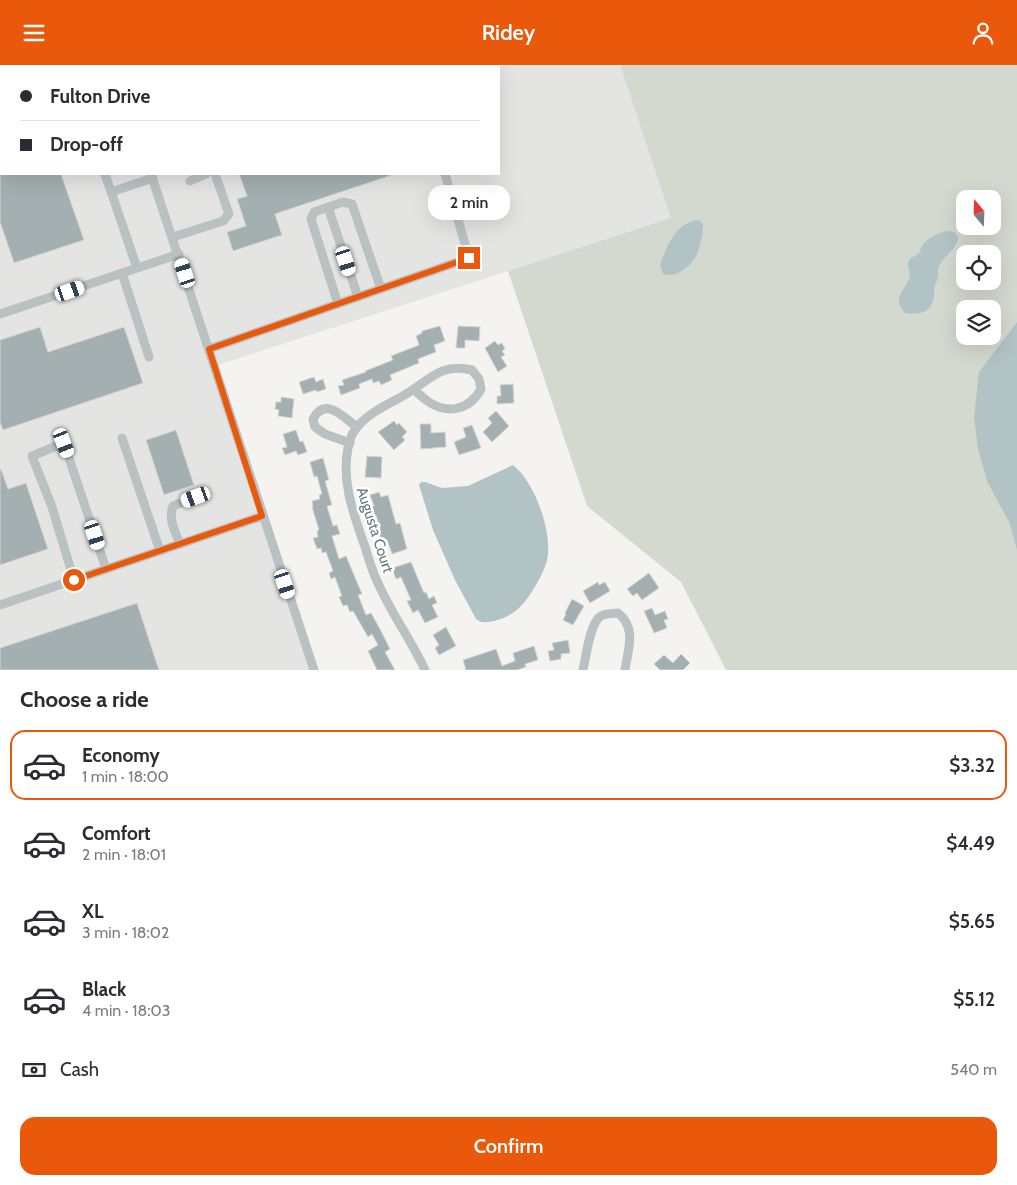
<!DOCTYPE html>
<html lang="en">
<head>
<meta charset="utf-8">
<style>
	body { margin:0; font-family:Cabin,sans-serif; background:#f2f2f3; color:#2b2b33; height:100vh; display:flex; flex-direction:column; font-size:19px; white-space:nowrap }
	* { box-sizing:border-box; margin:0 }
	p { font-size:16px; color:#7c7c81 }
	.icon { flex:none; width:28px; height:28px; fill:none; stroke:currentColor; stroke-width:2; stroke-linecap:round; stroke-linejoin:round }
	.map { position:relative; height:605px; overflow:hidden }
	.panel { display:flex; flex-direction:column; background:#fff; flex:1 }
	.panel>* { flex:none }
	.guide { position:absolute; left:0px; top:0px; width:500px; height:110px; box-shadow:0 5px 20px #0002; display:grid; align-content:center; height:110px; padding:0 20px; background:#fff }
	.needle { width:32px; rotate:341deg }
	.fabs { position:absolute; left:956px; top:125px; display:grid; gap:10px }
	.fabs a { display:grid; place-items:center; width:45px; height:45px; border-radius:10px; background:#fff; box-shadow:0 5px 20px #0002; font-size:25px }
	.end { position:absolute; width:22px; height:22px; margin:-11px; border:6px solid #ea580c; background:#fff; box-shadow:0 0 0 2px #fff }
	.from { border-radius:50% }
	.bubble { position:absolute; height:35px; border-radius:15px; background:#fff; box-shadow:0 5px 20px #0002; font-size:16px; font-weight:600; line-height:35px; text-align:center }
	.car { position:absolute; width:15px; height:30px; margin:-15px -8px; border-radius:6px; box-shadow:0 0 4px 1px #0007; background:linear-gradient(#fff 24%,#345 0 40%,#fff 0 76%,#345 0 86%,#fff 0) }
	.guide b { display:flex; align-items:center; gap:18px; height:48px; font-size:19px }
	.guide b+b { border-top:1px solid #e1e1e2 }
	.guide i { width:12px; height:12px; background:#2b2b33 }
	ul { padding:0; list-style:none }
	li { display:flex; align-items:center; gap:15px; height:70px; margin:0 10px 8px; padding:0 10px; border:2px solid transparent; border-radius:15px }
	li div { flex:1 }
	li b { display:block; font-size:19px }
	li em { font-style:normal; font-weight:600 }
	li.active { border-color:#ea580c }
	li>.icon { width:45px; height:45px; stroke-width:1.5 }
	h2 { padding:0 20px; font-size:22px; line-height:60px }
	.pay { display:flex; align-items:center; gap:12px; height:55px; padding:0 20px; font-size:19px }
	.pay p { margin-inline-start:auto }
	.button { display:flex; gap:10px; margin-top:auto; padding:10px 20px }
	.button a { flex:1; height:58px; border-radius:15px; background:#ea580c; color:#fff; font-size:20px; font-weight:600; line-height:58px; text-align:center }
	header { display:flex; justify-content:space-between; align-items:center; height:65px; padding:0 20px; background:#ea580c; color:#fff; font-size:22px; font-weight:600 }
	.map>svg:first-child { display:block }
</style>
</head>
<body>
<header><svg class="icon" aria-label="menu" viewBox="0 0 24 24"><path d="M4 6h16M4 12h16M4 18h16"/></svg>Ridey<svg class="icon" aria-label="person" viewBox="0 0 24 24"><circle cx="12" cy="8" r="4"/><path d="M4 21q1-7 8-7t8 7"/></svg></header>
<div class="map">
<svg width="1017" height="605" viewBox="0 0 1017 605">
	<rect width="100%" height="100%" fill="#f4f3f0"/>
	<path fill="#e4e5e3" fill-rule="evenodd" d="M0 0H620L672 153 215 301 314 605H0ZM1 1H499V109H1Z"/>
	<path fill="#d4d9cf" fill-rule="evenodd" d="M620 0H1017V605H726L681 517 587 441 508 206 671 153ZM965 134H992V161H965ZM965 189H992V216H965ZM965 244H992V271H965Z"/>
	<g fill="#b1c3c4">
		<path d="M699 155 703 159C703 169 700 182 696 191 691 201 675 214 663 209L660 200C667 180 676 157 699 155Z"/>
		<path d="M948 166 954 167 958 172C957 185 945 189 939 201 937 205 939 208 938 212 937 216 935 220 934 223 934 225 934 230 934 231 932 248 920 250 905 248 892 233 903 228 909 214 911 208 908 204 908 199 909 192 915 192 919 188 923 183 918 187 922 181 926 173 940 167 948 166Z"/>
		<polygon points="1017,257 1017,485 1010,459 987,416 978,384 974,352 979,307"/>
		<path d="M513 400C535 417 553 468 547 495 544 509 526 540 514 547 506 553 492 558 481 557L476 554 455 515 433 465 419 420 421 417H425L442 423 468 421Z"/>
	</g>
	<g fill="#a3afb1" stroke="#d5d5d3">
		<polygon points="0,109 61,109 84,175 14,198 0,157"/>
		<polygon points="239,109 392,109 392,110 275,149 282,170 233,186 227,167 246,161 237,134 247,131"/>
		<polygon points="440,261 445,276 434,280 436,287 418,294 419,298 390,310 392,315 381,320 379,316 373,318 372,314 359,319 360,323 341,330 338,321 344,320 342,315 366,307 365,306 393,295 391,291 419,280 416,271 422,268 422,266"/>
		<polygon points="458,261 480,262 479,276 465,275 465,283 456,283"/>
		<polygon points="40,262 48,287 124,262 143,318 3,365 0,357 0,275"/>
		<polygon points="495,276 498,280 502,278 505,284 502,286 505,290 501,292 507,301 498,307 485,283"/>
		<polygon points="314,312 316,317 323,314 326,324 317,327 316,325 303,329 299,317"/>
		<polygon points="513,319 514,338 497,339 497,331 501,331 500,320"/>
		<polygon points="281,332 294,334 292,353 278,351 279,345 275,344 276,337 281,337"/>
		<polygon points="496,346 509,361 492,377 483,367 492,358 488,353"/>
		<polygon points="394,356 397,360 399,358 407,367 402,372 405,375 394,385 378,367"/>
		<polygon points="420,359 431,359 431,368 445,367 446,382 421,384"/>
		<polygon points="472,360 481,383 459,390 454,377 466,372 463,363"/>
		<polygon points="176,365 194,420 164,430 146,375"/>
		<polygon points="296,365 300,377 303,376 307,387 298,390 296,386 285,390 282,383 287,382 283,369"/>
		<polygon points="367,391 382,392 381,413 365,412"/>
		<polygon points="323,393 329,415 325,416 332,440 327,441 333,461 337,460 340,469 332,471 339,494 346,491 362,529 358,530 366,550 371,548 380,564 390,584 385,587 395,605 377,605 368,586 378,580 372,569 368,572 353,546 350,547 347,540 343,541 339,532 342,531 340,526 335,512 331,514 329,508 333,506 326,487 322,488 321,483 317,484 313,473 318,472 317,466 319,465 312,442 313,442 312,436 320,434 319,430 322,429 317,411 314,412 310,397"/>
		<polygon points="1,404 8,424 26,418 48,484 0,500 0,405"/>
		<polygon points="379,427 381,432 388,430 396,459 400,458 407,484 392,489 387,475 381,477 378,465 380,464 376,450 373,450 371,442 374,441 370,430"/>
		<polygon points="411,497 424,528 426,527 429,534 434,531 437,538 432,540 438,552 425,558 418,545 413,548 407,536 411,535 401,512 396,514 392,503"/>
		<polygon points="649,508 659,523 642,535 637,528 633,531 627,524"/>
		<polygon points="598,517 599,520 605,517 610,526 590,538 583,526"/>
		<polygon points="572,534 584,541 573,560 563,555 566,549 565,548"/>
		<polygon points="137,538 159,605 0,605 0,583"/>
		<polygon points="652,543 655,550 665,546 668,554 664,555 667,563 654,568 644,546"/>
		<polygon points="446,562 456,581 439,590 435,583 439,580 433,570"/>
		<polygon points="568,575 570,588 561,589 561,594 550,596 548,586 554,585 552,578"/>
		<polygon points="534,581 538,595 525,599 526,602 517,605 466,605 463,595 496,584 502,601 515,596 513,588"/>
		<polygon points="681,589 690,598 683,605 660,605 654,599 664,590 673,598"/>
	</g>
	<g fill="none" stroke-linecap="round" stroke-linejoin="round">
		<g stroke="#bac1c3" stroke-width="9">
			<polyline points="114,0 115,1"/>
			<polyline points="433,0 433,1"/>
			<polyline points="202,1 205,0"/>
			<polyline points="0,13 1,13"/>
			<polyline points="105,109 137,203"/>
			<polyline points="151,109 314,605"/>
			<polyline points="190,116 206,109"/>
			<polyline points="111,127 153,113"/>
			<polyline points="328,142 358,232"/>
			<polyline points="173,172 223,156 229,149 215,109"/>
			<polyline points="122,208 149,292"/>
			<polyline points="338,239 311,154 314,147 343,137 352,139 381,224"/>
			<polyline points="0,249 179,189"/>
			<polyline points="209,284 469,193 445,109"/>
			<path d="M414 325C418 328 422 332 426 335 446 350 469 346 481 324L479 314 472 305C438 297 428 318 401 332 384 341 363 351 353 368 350 372 350 378 348 383 341 417 354 450 365 482 369 494 372 507 378 518 391 548 411 575 425 605"/>
			<polyline points="122,373 160,486"/>
			<path d="M350 378 325 369 315 362 313 354C325 331 343 352 357 362"/>
			<path d="M180 479C175 466 168 455 173 441L196 432"/>
			<polyline points="74,515 52,442 32,391 64,378 106,504"/>
			<polyline points="0,540 263,451"/>
			<path d="M583 605C586 592 590 557 601 551 606 548 613 549 618 548 637 563 628 584 625 605"/>
		</g>
	</g>
	<g fill="none" stroke-linecap="round" stroke-linejoin="round">
		<polyline stroke="#ea580c" stroke-width="6" points="74,515 262,451 209,284 469,193"/>
	</g>
	<g text-anchor="middle" stroke-width="5" stroke-linejoin="round" paint-order="stroke">
		<g font-size="15" fill="#637a81" stroke="#fff">
			<text transform="translate(375 465) rotate(72)" y="5">Augusta Court</text>
		</g>
	</g>
</svg>
<div class="fabs">
<a><svg class="needle" viewBox="-14 -14 28 28"><path d="M0-13l5 13h-10z" fill="#e53935"/><path d="M0 13l5-13h-10z" fill="#7c7c81"/></svg></a>
<a><svg class="icon" aria-label="locate" viewBox="0 0 24 24"><circle cx="12" cy="12" r="6"/><path d="M12 2v4M12 18v4M2 12h4M18 12h4"/></svg></a>
<a><svg class="icon" aria-label="layers" viewBox="0 0 24 24"><path d="M12 4l9 5-9 5-9-5zM3 14l9 5 9-5"/></svg></a>
</div>
<i class="end from" style="left:74px;top:515px"></i>
<i class="end" style="left:469px;top:193px"></i>
<div class="bubble" style="left:428px;top:120px;width:82px">2 min</div>
<i class="car" style="left:346px;top:196px;rotate:162deg"></i>
<i class="car" style="left:185px;top:208px;rotate:342deg"></i>
<i class="car" style="left:70px;top:226px;rotate:71deg"></i>
<i class="car" style="left:64px;top:378px;rotate:159deg"></i>
<i class="car" style="left:196px;top:432px;rotate:250deg"></i>
<i class="car" style="left:95px;top:470px;rotate:162deg"></i>
<i class="car" style="left:285px;top:519px;rotate:162deg"></i>
<div class="guide">
<b><i class="from"></i>Fulton Drive</b>
<b><i></i>Drop-off</b>
</div>
</div>
<section class="panel">
<h2>Choose a ride</h2>
<ul>
<li class="active"><svg class="icon" aria-label="car" viewBox="0 0 24 24"><path d="M5 17H2v-5l4-1 3-4h7l3 4 3 1v5h-3M9 17h6M6 11h13"/><circle cx="7" cy="17" r="2"/><circle cx="17" cy="17" r="2"/></svg><div><b>Economy</b><p>1 min · 18:00</p></div><em>$3.32</em></li>
<li><svg class="icon" aria-label="car" viewBox="0 0 24 24"><path d="M5 17H2v-5l4-1 3-4h7l3 4 3 1v5h-3M9 17h6M6 11h13"/><circle cx="7" cy="17" r="2"/><circle cx="17" cy="17" r="2"/></svg><div><b>Comfort</b><p>2 min · 18:01</p></div><em>$4.49</em></li>
<li><svg class="icon" aria-label="car" viewBox="0 0 24 24"><path d="M5 17H2v-5l4-1 3-4h7l3 4 3 1v5h-3M9 17h6M6 11h13"/><circle cx="7" cy="17" r="2"/><circle cx="17" cy="17" r="2"/></svg><div><b>XL</b><p>3 min · 18:02</p></div><em>$5.65</em></li>
<li><svg class="icon" aria-label="car" viewBox="0 0 24 24"><path d="M5 17H2v-5l4-1 3-4h7l3 4 3 1v5h-3M9 17h6M6 11h13"/><circle cx="7" cy="17" r="2"/><circle cx="17" cy="17" r="2"/></svg><div><b>Black</b><p>4 min · 18:03</p></div><em>$5.12</em></li>
</ul>
<div class="pay"><svg class="icon" aria-label="cash" viewBox="0 0 24 24"><path d="M3 7h18v10H3z"/><circle cx="12" cy="12" r="2"/></svg>Cash<p>540 m</p></div>
<div class="button"><a>Confirm</a></div>
</section>
</body>
</html>
